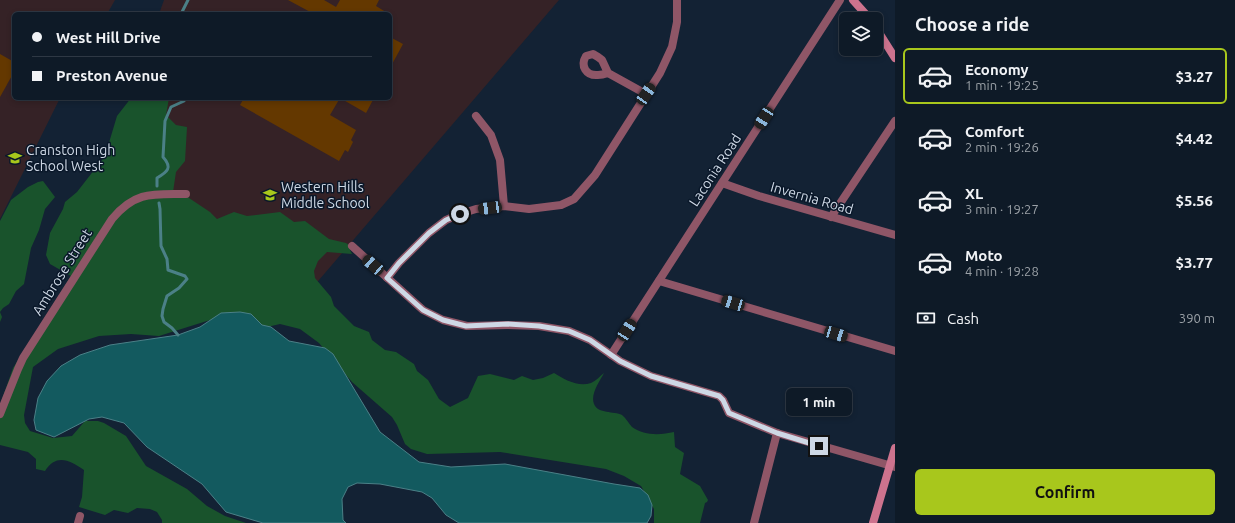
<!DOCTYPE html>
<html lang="en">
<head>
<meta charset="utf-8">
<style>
	body { margin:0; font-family:Ubuntu,sans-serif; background:#1c2733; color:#f1f3f6; height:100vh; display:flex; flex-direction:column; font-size:15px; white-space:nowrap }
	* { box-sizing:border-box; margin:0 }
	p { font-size:13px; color:#9ba1a7 }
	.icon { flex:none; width:22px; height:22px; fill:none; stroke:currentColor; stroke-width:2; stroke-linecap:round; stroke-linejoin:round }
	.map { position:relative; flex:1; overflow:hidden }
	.sheet { display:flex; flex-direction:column; background:#0e1a27; width:340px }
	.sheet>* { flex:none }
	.banner { position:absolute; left:12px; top:12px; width:380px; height:88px; border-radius:6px; box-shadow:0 2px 6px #0003,0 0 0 1px #2e3844; display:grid; align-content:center; height:88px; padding:0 20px; background:#0e1a27 }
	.tools { position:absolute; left:839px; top:12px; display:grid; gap:8px }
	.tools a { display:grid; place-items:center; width:44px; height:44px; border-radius:6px; background:#0e1a27; box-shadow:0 2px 6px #0003,0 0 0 1px #2e3844; font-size:20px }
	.end { position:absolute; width:18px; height:18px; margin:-9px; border:5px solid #ced8e5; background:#111; box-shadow:0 0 0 2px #111 }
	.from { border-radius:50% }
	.bubble { position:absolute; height:28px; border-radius:6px; background:#0e1a27; box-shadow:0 2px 6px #0003,0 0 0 1px #2e3844; font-size:13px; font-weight:700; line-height:28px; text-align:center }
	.car { position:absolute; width:12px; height:24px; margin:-12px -6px; border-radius:5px; box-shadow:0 0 3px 1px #0007; background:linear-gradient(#222 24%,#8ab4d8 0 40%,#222 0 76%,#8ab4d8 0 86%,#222 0) }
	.banner b { display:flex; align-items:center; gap:14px; height:38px; font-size:15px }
	.banner b+b { border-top:1px solid #2e3844 }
	.banner i { width:10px; height:10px; background:#f1f3f6 }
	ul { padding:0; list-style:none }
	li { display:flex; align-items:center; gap:12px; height:56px; margin:0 8px 6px; padding:0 12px; border:2px solid transparent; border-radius:6px }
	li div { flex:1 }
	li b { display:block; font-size:15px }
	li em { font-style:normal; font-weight:700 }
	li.on { border-color:#a8c71c }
	li>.icon { width:36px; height:36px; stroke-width:1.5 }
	h2 { padding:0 20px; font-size:18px; line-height:48px }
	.pay { display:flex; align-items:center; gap:10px; height:44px; padding:0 20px; font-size:15px }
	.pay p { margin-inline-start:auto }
	.action { display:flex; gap:8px; margin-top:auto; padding:8px 20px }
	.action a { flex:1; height:46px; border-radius:6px; background:#a8c71c; color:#111; font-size:16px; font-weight:700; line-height:46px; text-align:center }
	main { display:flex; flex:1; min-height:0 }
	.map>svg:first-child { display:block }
</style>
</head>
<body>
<main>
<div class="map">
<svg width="895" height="523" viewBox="0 0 895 523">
	<rect width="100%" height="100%" fill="#132234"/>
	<g fill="#352226">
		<polygon points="0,0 115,0 107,14 14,14 14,98 60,98 0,219"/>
		<polygon points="164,0 559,0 283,322 176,266 121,125 130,98 390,98 390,14 159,14"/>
	</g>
	<g fill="#19532c">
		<path d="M131 98H169L166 115 176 125 187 127 185 161 176 172 173 192 186 196 210 212 217 219 234 212 247 216 280 212 294 222 305 221 329 239 346 243 349 245V248L352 254 327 252 318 261 314 271 315 278 331 297 334 306 354 326 369 332 372 340 385 350 396 352 414 364 417 371 428 380 439 399 450 407 468 398 478 376 490 374 514 380 522 376 533 380 543 378 554 373C565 380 578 387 591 383 596 381 600 376 604 373 600 381 590 394 594 404 598 414 614 411 622 415 626 418 629 424 632 427 644 436 661 435 674 432L675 447 684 453 680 474 700 486 708 500 707 502 705 503 700 523H654V509L641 486 624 476 606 469 500 452 427 454 411 449 405 444 397 425 392 417 352 382 319 343 300 329 280 324 241 333 218 322 210 320 159 336 131 334 99 336 58 349 33 367 24 415 25 423 30 431 53 438 72 436 85 421H98L104 423 126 436 146 466 187 489 207 506 225 516 246 523H162V520L157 512 150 509 137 508 128 513 114 510 105 515 79 507 82 497 84 470C70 460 56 453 45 471L36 469V459L28 452 0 445V405L13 368 71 276 50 264 46 255 50 233 63 209 65 202 77 192 105 156 117 116Z"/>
		<polygon points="43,181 55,197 45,209 39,230 31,248 24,284 16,291 9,304 3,308 0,312 2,317 0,322 0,221 11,200 28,187 38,182"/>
	</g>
	<polygon fill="#135a5f" stroke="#4b8087" points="240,312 251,314 262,325 271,327 289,341 325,348 333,354 380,432 419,462 451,467 505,464 614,484 640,488 648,495 652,505 651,516 647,523 459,523 446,515 432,498 422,492 380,484 357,483 348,487 342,499 343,520 346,523 263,523 226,512 202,484 147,447 124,423 102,417 89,419 54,437 36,430 34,420 38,398 47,381 61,366 80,355 110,345 178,335 200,327 221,313"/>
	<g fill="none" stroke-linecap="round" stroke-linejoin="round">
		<g stroke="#4b8087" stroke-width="3">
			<polyline points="181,14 188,0"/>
			<path d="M157 186V178C167 172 173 168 163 157L165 121 171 107 184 101 185 98"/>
			<polyline points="159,203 160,209 161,246 167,259 168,270 185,276 187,279 179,288 167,296 163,309 162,316 164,322 172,328 178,335"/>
		</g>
	</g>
	<g fill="#643800">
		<polygon points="288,0 324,0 336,7 340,0 379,0 376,6 389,14 314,14"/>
		<polygon points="390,37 403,44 390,68"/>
		<polygon points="0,54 14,62 14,72 0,97"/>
		<polygon points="244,98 340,98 330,115 356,130 351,140 353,142 348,152 345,150 339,161 240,105"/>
		<polygon points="340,98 374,98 366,113"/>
	</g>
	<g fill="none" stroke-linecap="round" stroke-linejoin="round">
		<g stroke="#8f5667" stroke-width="8">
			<path d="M608 73C605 74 601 75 598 75 586 76 580 66 586 56L593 54 598 57 602 60 608 73 646 94"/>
			<polyline points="476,116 491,135 500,160 504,206"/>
			<polyline points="722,183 759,196 895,235"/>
			<polyline points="831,217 895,121"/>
			<polyline points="352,246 423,310 443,320 467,326 507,325 539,326 569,331 590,340 620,361 651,376 719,396 723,400 729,413 777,433 895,467"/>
			<polyline points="387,278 399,263 429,233 446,220 460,214 476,209 504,206 529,209 561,205 574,199 595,175 660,73 672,47 677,22 677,0"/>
			<polyline points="659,281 895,351"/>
			<polyline points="611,355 840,0"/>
			<path d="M0 414 18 369 23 358 112 219C135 191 153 194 186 194"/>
			<polyline points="78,523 80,516"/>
			<polyline points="754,523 777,433"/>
		</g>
		<g stroke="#cd738e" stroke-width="8">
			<polyline points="853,0 870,19"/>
			<polyline points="876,28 895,58"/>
			<polyline points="873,523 895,448"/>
		</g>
	</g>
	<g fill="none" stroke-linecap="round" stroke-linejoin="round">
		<polyline stroke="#ced8e5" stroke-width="5" points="460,214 446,220 429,233 399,263 387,278 423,310 443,320 466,326 508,324 539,326 569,331 590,340 620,361 651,376 719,396 723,400 729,413 777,433 819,446"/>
	</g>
	<defs>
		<symbol id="school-bare" viewBox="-9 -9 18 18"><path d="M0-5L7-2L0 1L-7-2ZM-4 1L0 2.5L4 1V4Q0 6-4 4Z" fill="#a8c71c" stroke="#0a182a" stroke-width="2.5" paint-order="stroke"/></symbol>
	</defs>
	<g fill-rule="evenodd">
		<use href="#school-bare" x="5" y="148" width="20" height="20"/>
		<use href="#school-bare" x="260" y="185" width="20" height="20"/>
	</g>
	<g text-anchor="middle" stroke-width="3" stroke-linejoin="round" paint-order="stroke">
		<g font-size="14" fill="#ced8e5" stroke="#0a182a" text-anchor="start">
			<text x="26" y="155">Cranston High<tspan x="26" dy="16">School West</tspan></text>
			<text x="281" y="192">Western Hills<tspan x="281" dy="16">Middle School</tspan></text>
		</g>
		<g font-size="14" fill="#ced8e5" stroke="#0a182a">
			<text transform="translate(715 170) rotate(-57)" y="5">Laconia Road</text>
			<text transform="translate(812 198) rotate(16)" y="5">Invernia Road</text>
			<text transform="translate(62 272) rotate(-58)" y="5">Ambrose Street</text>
		</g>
	</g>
</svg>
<div class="tools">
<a><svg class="icon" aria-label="layers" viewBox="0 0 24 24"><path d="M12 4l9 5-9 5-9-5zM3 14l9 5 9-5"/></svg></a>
</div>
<i class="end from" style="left:460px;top:214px"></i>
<i class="end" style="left:819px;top:446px"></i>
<div class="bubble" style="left:786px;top:388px;width:66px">1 min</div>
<i class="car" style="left:646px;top:94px;rotate:34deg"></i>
<i class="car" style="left:764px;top:118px;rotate:213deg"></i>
<i class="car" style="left:490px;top:208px;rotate:263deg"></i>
<i class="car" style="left:373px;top:265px;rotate:311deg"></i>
<i class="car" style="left:733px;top:303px;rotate:287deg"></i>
<i class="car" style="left:627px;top:330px;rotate:33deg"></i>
<i class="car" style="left:836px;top:334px;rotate:107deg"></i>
<div class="banner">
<b><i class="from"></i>West Hill Drive</b>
<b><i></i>Preston Avenue</b>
</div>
</div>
<section class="sheet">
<h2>Choose a ride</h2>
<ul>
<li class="on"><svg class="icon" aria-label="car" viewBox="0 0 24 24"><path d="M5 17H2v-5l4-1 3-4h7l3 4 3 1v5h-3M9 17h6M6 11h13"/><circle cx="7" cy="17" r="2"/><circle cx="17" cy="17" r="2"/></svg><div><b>Economy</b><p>1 min · 19:25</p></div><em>$3.27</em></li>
<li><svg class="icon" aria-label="car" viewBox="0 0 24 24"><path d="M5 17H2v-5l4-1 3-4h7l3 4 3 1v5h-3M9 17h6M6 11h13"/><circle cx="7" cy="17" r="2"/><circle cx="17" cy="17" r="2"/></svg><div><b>Comfort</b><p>2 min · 19:26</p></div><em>$4.42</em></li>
<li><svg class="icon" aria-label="car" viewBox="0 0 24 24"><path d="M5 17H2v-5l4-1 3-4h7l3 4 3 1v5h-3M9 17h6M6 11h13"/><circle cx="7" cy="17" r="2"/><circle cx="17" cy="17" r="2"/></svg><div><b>XL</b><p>3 min · 19:27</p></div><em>$5.56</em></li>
<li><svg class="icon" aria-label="car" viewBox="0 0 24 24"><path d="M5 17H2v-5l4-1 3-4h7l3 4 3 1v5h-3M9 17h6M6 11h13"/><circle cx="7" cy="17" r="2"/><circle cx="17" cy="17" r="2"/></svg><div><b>Moto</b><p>4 min · 19:28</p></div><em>$3.77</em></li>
</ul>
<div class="pay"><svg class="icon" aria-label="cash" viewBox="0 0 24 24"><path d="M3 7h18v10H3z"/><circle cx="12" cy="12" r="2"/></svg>Cash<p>390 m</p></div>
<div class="action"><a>Confirm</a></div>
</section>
</main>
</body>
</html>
